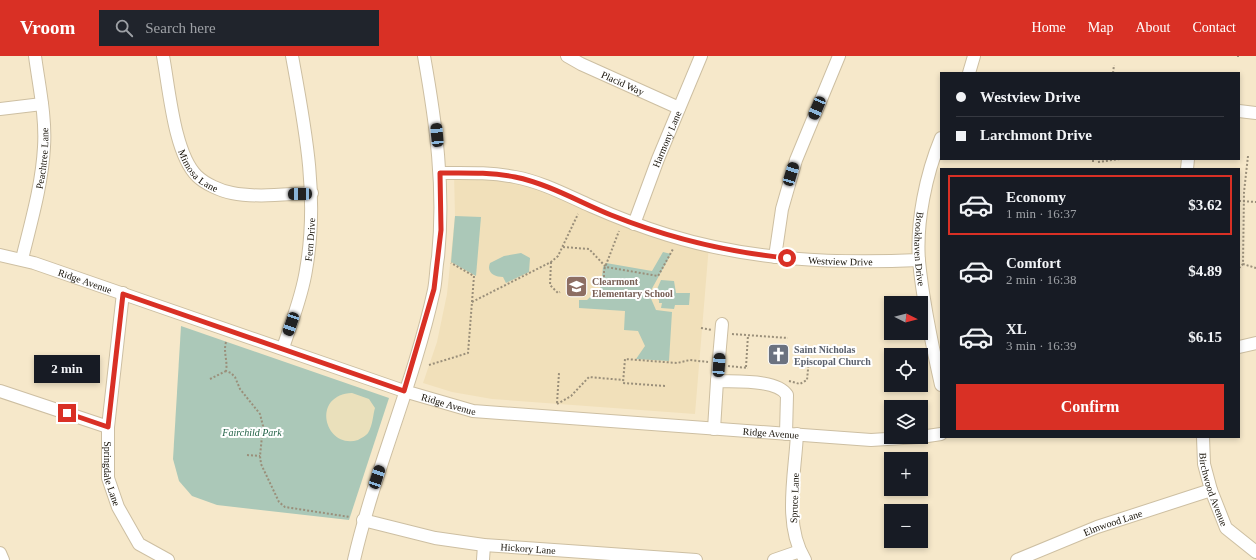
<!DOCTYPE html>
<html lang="en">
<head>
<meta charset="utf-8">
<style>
	body { margin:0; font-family:"Times New Roman",serif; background:#20242c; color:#f1f3f6; height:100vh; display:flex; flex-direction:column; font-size:15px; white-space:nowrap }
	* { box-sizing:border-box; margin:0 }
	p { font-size:13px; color:#9ea1a6 }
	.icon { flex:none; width:22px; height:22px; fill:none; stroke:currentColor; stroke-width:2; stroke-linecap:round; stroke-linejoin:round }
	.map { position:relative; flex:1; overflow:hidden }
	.panel { position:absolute; left:940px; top:112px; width:300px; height:270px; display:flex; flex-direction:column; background:#171b24; border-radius:0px; box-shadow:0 2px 6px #0003 }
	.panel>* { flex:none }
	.top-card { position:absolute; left:940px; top:16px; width:300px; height:88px; border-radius:0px; box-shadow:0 2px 6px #0003; display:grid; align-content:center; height:88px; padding:0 16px; background:#171b24 }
	.needle { width:26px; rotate:96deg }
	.buttons { position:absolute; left:884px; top:240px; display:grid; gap:8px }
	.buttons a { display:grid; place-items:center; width:44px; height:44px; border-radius:0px; background:#171b24; box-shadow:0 2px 6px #0003; font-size:20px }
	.end { position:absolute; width:18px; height:18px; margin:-9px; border:5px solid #d93025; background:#fff; box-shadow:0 0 0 2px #fff }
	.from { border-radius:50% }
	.bubble { position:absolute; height:28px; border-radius:0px; background:#171b24; box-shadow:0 2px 6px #0003; font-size:13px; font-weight:600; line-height:28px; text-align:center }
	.car { position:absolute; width:12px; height:24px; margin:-12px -6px; border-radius:5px; box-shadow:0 0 3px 1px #0007; background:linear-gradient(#222 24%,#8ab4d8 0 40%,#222 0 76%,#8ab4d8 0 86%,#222 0) }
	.top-card b { display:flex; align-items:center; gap:14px; height:38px; font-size:15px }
	.top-card b+b { border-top:1px solid #363941 }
	.top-card i { width:10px; height:10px; background:#f1f3f6 }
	ul { padding:7px 0 0; list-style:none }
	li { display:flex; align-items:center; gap:12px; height:60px; margin:0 8px 6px; padding:0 8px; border:2px solid transparent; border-radius:0px }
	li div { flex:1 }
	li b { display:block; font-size:15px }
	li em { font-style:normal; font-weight:600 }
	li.active { border-color:#d93025 }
	li>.icon { width:36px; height:36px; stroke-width:1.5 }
	.button { display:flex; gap:8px; margin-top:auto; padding:8px 16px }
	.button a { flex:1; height:46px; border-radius:0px; background:#d93025; color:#fff; font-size:16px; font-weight:600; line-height:46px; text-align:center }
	header { display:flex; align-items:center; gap:24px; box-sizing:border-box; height:56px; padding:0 20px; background:#d93025; color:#fff }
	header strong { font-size:19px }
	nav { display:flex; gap:22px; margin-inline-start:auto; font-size:14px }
	.search { width:280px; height:36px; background:#20242c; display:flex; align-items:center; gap:10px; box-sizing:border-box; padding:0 14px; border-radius:0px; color:#9ea1a6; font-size:15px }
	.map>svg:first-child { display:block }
</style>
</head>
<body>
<header>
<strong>Vroom</strong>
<div class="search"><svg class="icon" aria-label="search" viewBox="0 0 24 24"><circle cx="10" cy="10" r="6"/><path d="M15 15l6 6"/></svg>Search here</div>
<nav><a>Home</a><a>Map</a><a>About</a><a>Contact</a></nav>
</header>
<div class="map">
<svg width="1256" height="504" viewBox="0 0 1256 504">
	<rect width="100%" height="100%" fill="#f6e8ca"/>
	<polygon fill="#f1e0ba" points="454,117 492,117 709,189 695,358 492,343 452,336 423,327 437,286 447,238 455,160"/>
	<g fill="#abc8b8">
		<polygon points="455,160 481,161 476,220 451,206"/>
		<polygon points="663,196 671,198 649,238 656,254 672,256 669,305 636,303 645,290 638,275 624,274 625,255 579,252 579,244 587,244 601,231 603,211 606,207 652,215"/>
		<path d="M521 197 530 202 529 216 506 227 503 221C495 221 486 217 490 207L504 200Z"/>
		<polygon points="661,224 674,225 676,237 690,237 689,249 675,249 674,253 661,252 662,247 659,247 659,244 654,240"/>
		<polygon points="181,270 389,342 349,464 217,449 192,440 179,425 173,403"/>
	</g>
	<path fill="#eae0bb" d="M352 337 369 343 375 352C373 358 373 369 368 377 366 380 361 382 358 384 325 394 310 339 352 337Z"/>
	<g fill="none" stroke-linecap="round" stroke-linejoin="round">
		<defs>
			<g id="minor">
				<path id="s1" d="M163 0C169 31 174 98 197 120 205 128 221 135 232 137 257 142 286 138 312 137"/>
				<path id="s2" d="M567 0 581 8 679 52"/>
				<polyline points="969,17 974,0"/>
				<polyline points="0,53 42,48"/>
				<polyline points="1239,55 1256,57"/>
				<path id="s3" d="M941 82C926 118 916 166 919 205 923 247 932 289 941 329"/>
				<polyline points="1187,113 1188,103"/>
				<path id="s4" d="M440 117C465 117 490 116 515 121 542 126 566 139 591 150 616 161 642 171 668 179 749 204 834 208 919 204"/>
				<path id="s5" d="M634 168 658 103 701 0"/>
				<path id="s6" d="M0 199 34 207 404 335 473 355 871 384 919 381"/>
				<polyline points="775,201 782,153 796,104 839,0"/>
				<path id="s7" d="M22 203C31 166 42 129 44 91 46 61 39 30 35 0"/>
				<path id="s8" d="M123 237 108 371V422L118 451 139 488 168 504"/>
				<polyline points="1239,291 1256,287"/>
				<path id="s9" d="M283 292C291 267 302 241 306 214 319 141 305 71 292 0"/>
				<polyline points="717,325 722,268"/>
				<polyline points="0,335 108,371"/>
				<path d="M714 373 717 325C736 326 777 323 787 339L786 378"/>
				<path d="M797 378C795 419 783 468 805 504"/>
				<polyline points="921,381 941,378"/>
				<path id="s10" d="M1203 381 1204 408 1211 434 1226 472 1256 496"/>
				<path id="s11" d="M363 464 435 482 484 489 696 504"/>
				<polyline points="0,497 3,504"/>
				<path d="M354 504C375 413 414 326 434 234 436 224 436 212 438 201 445 133 436 67 424 0"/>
				<polyline points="483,504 484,489"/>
				<polyline points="774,504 800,495"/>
				<path id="s12" d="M1017 504 1097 471 1211 434"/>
			</g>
		</defs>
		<use href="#minor" stroke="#cdbfa2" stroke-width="14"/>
		<g stroke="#9a8f7a" stroke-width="2" stroke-dasharray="2 2" stroke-linecap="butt">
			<polyline points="1238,1 1238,0"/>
			<polyline points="1113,17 1114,9"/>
			<polyline points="1248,100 1244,136 1243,208 1256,212"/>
			<polyline points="1093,106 1093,103"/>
			<polyline points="1098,106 1120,103"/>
			<polyline points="1239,145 1256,146"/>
			<polyline points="563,191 589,193 606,211 658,220 673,193"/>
			<polyline points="551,206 550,229 558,237 560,236"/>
			<polyline points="1239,212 1243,208"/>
			<polyline points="601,222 604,222 604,214 619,175"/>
			<polyline points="472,246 551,206 558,200 578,158"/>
			<polyline points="701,272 712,274"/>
			<polyline points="732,278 788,282"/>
			<path d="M226 286C223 296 228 305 226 315L231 317 235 321 240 333 260 358 263 370 260 400 261 408 279 446 285 451 350 461"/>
			<polyline points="429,309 468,297 474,220 451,207"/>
			<polyline points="728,310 748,312"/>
			<polyline points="746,311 748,279"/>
			<polyline points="210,323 226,315"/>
			<polyline points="789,325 800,328 807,324 809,303"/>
			<polyline points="665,330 623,327 625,303 677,307 690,304 708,306"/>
			<polyline points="557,347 559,317"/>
			<polyline points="557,348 571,340 589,321 623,324"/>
			<polyline points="247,399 260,400"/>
		</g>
		<use href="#minor" stroke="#fff" stroke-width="12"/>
	</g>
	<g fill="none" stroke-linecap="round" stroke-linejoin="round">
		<path stroke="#d93025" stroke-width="5" d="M67 357 108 371 123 238 404 335 434 233 441 174 440 117C465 117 490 116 515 121 549 128 579 146 611 159 666 181 727 196 787 202"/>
	</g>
	<defs>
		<symbol id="school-square" viewBox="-11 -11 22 22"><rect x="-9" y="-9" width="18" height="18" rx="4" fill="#8d6e63" stroke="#fff"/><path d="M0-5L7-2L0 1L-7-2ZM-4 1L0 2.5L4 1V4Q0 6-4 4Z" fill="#fff"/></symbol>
		<symbol id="church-square" viewBox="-11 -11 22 22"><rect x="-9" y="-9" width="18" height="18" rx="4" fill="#6b7280" stroke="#fff"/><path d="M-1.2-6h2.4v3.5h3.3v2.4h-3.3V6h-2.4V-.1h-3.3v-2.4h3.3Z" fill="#fff"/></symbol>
	</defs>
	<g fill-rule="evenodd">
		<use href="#school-square" x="564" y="218" width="25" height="25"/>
		<use href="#church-square" x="766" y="286" width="25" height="25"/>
	</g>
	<g text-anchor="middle" stroke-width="4" stroke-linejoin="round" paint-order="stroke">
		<g font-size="10" fill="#140f05" stroke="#fff">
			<text dy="4" stroke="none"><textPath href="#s2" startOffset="62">Placid Way</textPath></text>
			<text dy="4" stroke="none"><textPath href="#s5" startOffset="91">Harmony Lane</textPath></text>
			<text dy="4" stroke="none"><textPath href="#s7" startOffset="103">Peachtree Lane</textPath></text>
			<text dy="4" stroke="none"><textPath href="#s1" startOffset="123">Mimosa Lane</textPath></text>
			<text dy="4" stroke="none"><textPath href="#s9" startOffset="112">Fern Drive</textPath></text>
			<text dy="4" stroke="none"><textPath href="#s3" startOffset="114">Brookhaven Drive</textPath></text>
			<text dy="4" stroke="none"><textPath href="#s4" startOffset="414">Westview Drive</textPath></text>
			<text dy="4" stroke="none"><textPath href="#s6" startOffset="89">Ridge Avenue</textPath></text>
			<text dy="4" stroke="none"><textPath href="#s6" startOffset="473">Ridge Avenue</textPath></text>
			<text dy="4" stroke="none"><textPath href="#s6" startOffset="797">Ridge Avenue</textPath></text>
			<text dy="4" stroke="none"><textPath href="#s8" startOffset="182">Springdale Lane</textPath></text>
			<text dy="4" stroke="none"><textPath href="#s10" startOffset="54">Birchwood Avenue</textPath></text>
			<text transform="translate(794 442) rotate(-88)" y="4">Spruce Lane</text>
			<text dy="4" stroke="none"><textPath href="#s12" startOffset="103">Elmwood Lane</textPath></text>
			<text dy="4" stroke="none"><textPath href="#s11" startOffset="168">Hickory Lane</textPath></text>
		</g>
		<g font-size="10" font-weight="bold" fill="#785e54" stroke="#fff" text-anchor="start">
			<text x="592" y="229">Clearmont<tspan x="592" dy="12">Elementary School</tspan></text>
		</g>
		<g font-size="10" font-weight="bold" fill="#5b616d" stroke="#fff" text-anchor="start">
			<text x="794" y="297">Saint Nicholas<tspan x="794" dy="12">Episcopal Church</tspan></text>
		</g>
		<g font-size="10" font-style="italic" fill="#226246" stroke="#fff">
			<text x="252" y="380">Fairchild Park</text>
		</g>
	</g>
</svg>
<div class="buttons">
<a><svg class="needle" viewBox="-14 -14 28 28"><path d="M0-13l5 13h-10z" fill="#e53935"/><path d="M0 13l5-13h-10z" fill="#9ea1a6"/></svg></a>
<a><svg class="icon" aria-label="locate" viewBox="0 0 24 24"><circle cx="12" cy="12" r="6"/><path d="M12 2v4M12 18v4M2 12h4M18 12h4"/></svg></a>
<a><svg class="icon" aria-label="layers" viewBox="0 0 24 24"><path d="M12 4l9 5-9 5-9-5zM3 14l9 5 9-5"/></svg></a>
<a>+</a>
<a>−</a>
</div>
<i class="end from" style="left:787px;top:202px"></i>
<i class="end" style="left:67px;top:357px"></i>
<div class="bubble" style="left:34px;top:299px;width:66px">2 min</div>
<i class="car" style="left:817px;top:52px;rotate:203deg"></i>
<i class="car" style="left:437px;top:79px;rotate:355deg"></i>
<i class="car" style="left:791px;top:118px;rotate:17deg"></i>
<i class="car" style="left:300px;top:138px;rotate:269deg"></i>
<i class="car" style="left:291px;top:268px;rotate:199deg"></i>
<i class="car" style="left:719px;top:309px;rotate:4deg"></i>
<i class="car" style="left:377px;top:421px;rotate:18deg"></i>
<div class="top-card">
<b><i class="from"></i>Westview Drive</b>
<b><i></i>Larchmont Drive</b>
</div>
<section class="panel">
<ul>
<li class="active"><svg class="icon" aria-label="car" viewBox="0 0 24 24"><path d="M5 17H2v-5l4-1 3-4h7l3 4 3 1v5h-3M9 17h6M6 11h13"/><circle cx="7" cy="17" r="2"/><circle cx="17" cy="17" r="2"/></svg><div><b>Economy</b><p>1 min · 16:37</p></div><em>$3.62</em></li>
<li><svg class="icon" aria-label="car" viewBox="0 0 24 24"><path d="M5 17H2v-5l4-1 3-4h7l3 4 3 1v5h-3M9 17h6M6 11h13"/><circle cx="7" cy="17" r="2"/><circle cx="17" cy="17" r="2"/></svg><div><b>Comfort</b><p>2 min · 16:38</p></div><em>$4.89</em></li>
<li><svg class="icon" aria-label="car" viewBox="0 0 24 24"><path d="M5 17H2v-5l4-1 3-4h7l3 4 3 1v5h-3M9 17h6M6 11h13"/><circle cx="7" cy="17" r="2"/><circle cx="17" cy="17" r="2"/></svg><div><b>XL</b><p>3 min · 16:39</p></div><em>$6.15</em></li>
</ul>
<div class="button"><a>Confirm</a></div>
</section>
</div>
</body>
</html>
